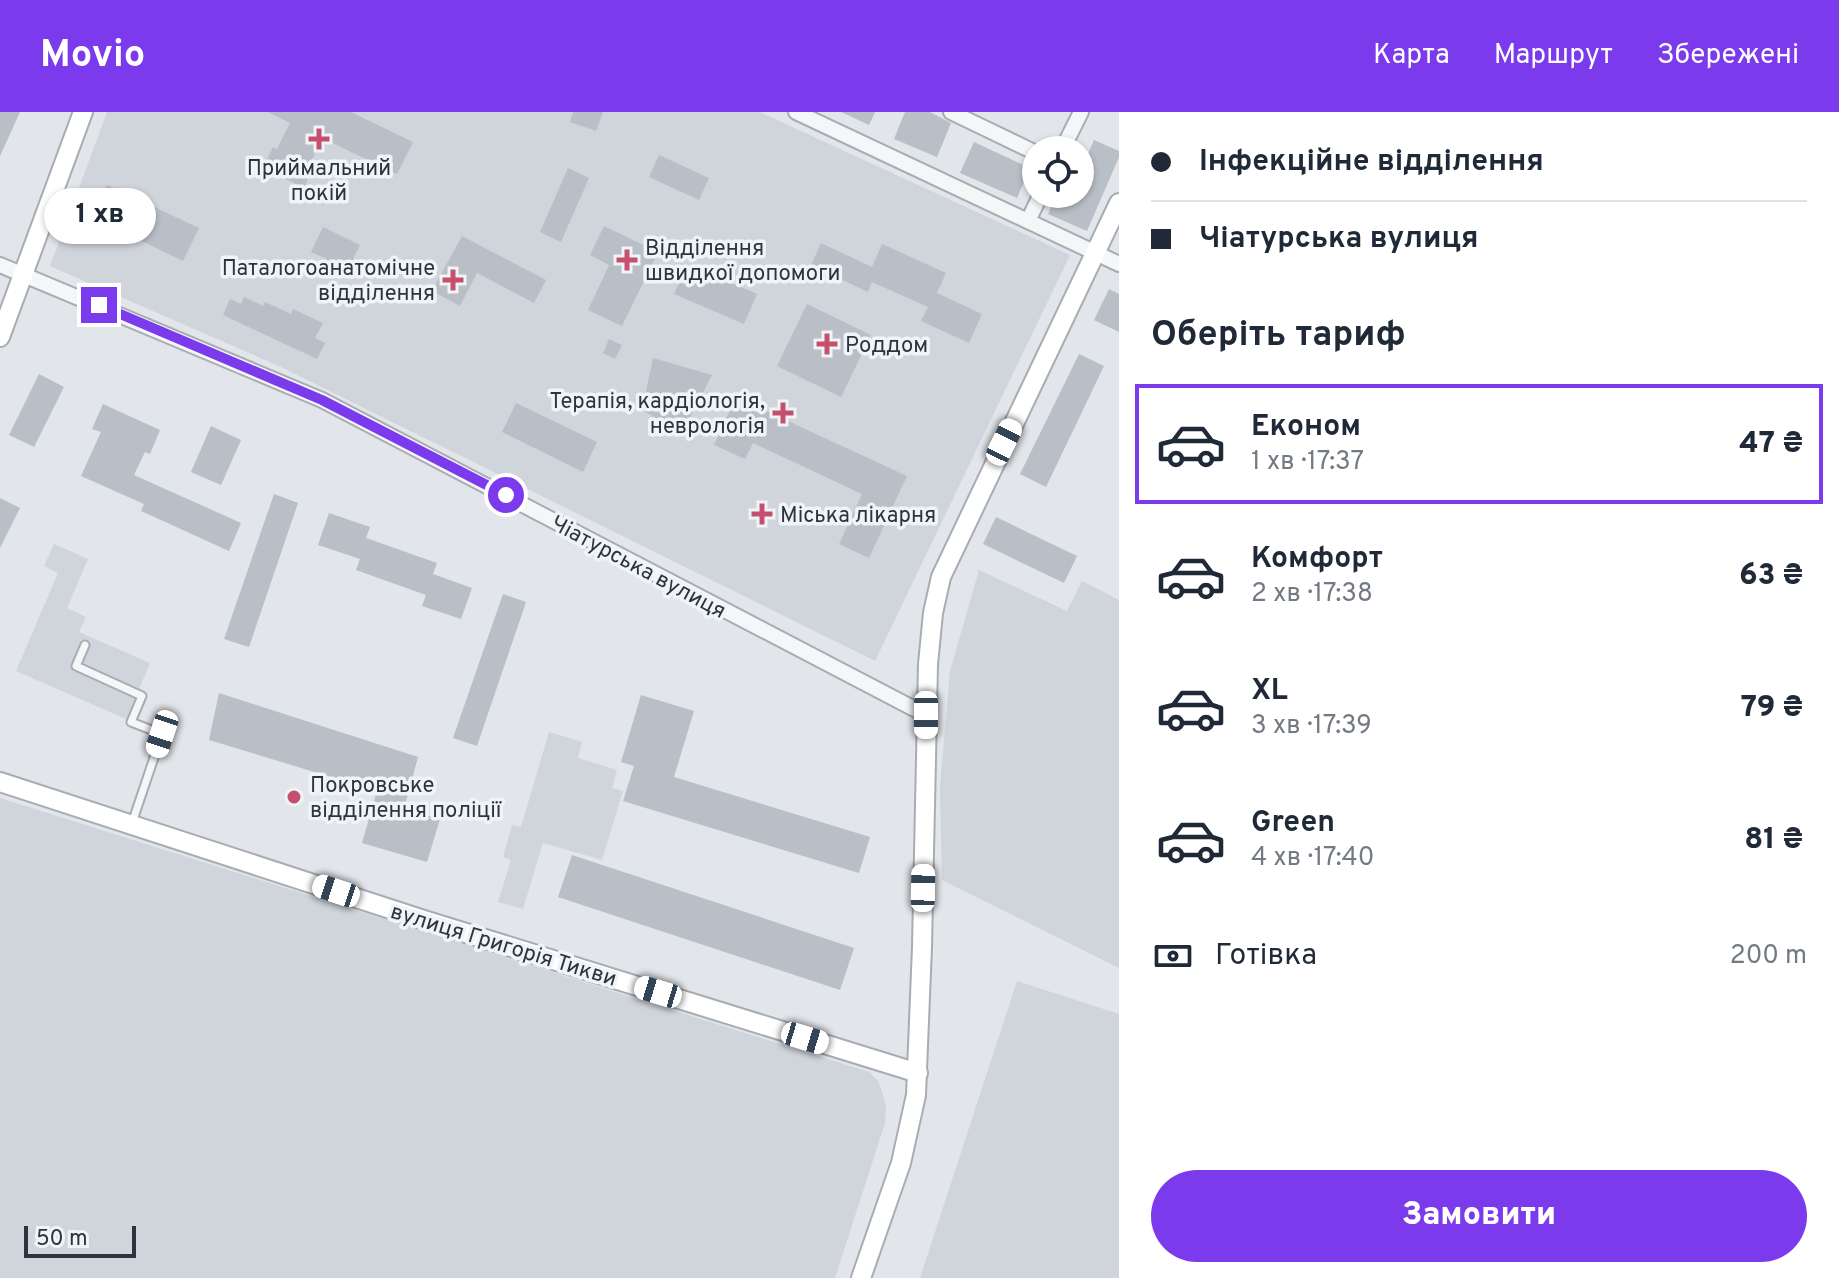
<!DOCTYPE html>
<html lang="uk">
<head>
<meta charset="utf-8">
<style>
	body { margin:0; font-family:Overpass,sans-serif; background:#f2f2f3; color:#1f2937; height:100vh; display:flex; flex-direction:column; font-size:30px; white-space:nowrap }
	* { box-sizing:border-box; margin:0 }
	p { font-size:26px; color:#747a83 }
	.icon { flex:none; width:44px; height:44px; fill:none; stroke:currentColor; stroke-width:2; stroke-linecap:round; stroke-linejoin:round }
	.map { position:relative; flex:1; overflow:hidden }
	.details { display:flex; flex-direction:column; background:#fff; width:720px }
	.details>* { flex:none }
	.banner { display:grid; align-content:center; height:176px; padding:0 32px; background:#fff }
	.controls { position:absolute; left:1022px; top:24px; display:grid; gap:16px }
	.controls a { display:grid; place-items:center; width:72px; height:72px; border-radius:50%; background:#fff; box-shadow:0 2px 6px #0004; font-size:40px }
	.scale { position:absolute; left:24px; bottom:20px; width:112px; box-sizing:border-box; padding-left:8px; border:4px solid #2b3540; border-top:0; font-size:22px; line-height:28px; white-space:nowrap; color:#2b3540; -webkit-text-stroke:6px #f1f4f7; paint-order:stroke }
	.end { position:absolute; width:36px; height:36px; margin:-18px; border:10px solid #7c3aed; background:#fff; box-shadow:0 0 0 4px #fff }
	.from { border-radius:50% }
	.bubble { position:absolute; height:56px; border-radius:28px; background:#fff; box-shadow:0 2px 6px #0004; font-size:26px; font-weight:800; line-height:56px; text-align:center }
	.car { position:absolute; width:24px; height:48px; margin:-24px -12px; border-radius:10px; box-shadow:0 0 6px 2px #0007; background:linear-gradient(#fff 24%,#345 0 40%,#fff 0 76%,#345 0 86%,#fff 0) }
	.banner b { display:flex; align-items:center; gap:28px; height:76px; font-size:30px }
	.banner b+b { border-top:2px solid #e0e1e3 }
	.banner i { width:20px; height:20px; background:#1f2937 }
	ul { padding:0; list-style:none }
	li { display:flex; align-items:center; gap:24px; height:120px; margin:0 16px 12px; padding:0 16px; border:4px solid transparent; border-radius:0px }
	li div { flex:1 }
	li b { display:block; font-size:30px }
	li em { font-style:normal; font-weight:800 }
	li.selected { border-color:#7c3aed }
	li>.icon { width:72px; height:72px; stroke-width:1.5 }
	h2 { padding:0 32px; font-size:36px; line-height:96px }
	.pay { display:flex; align-items:center; gap:20px; height:88px; padding:0 32px; font-size:30px }
	.pay p { margin-inline-start:auto }
	.primary-button { display:flex; gap:16px; margin-top:auto; padding:16px 32px }
	.primary-button a { flex:1; height:92px; border-radius:48px; background:#7c3aed; color:#fff; font-size:32px; font-weight:800; line-height:92px; text-align:center }
	header { display:flex; align-items:center; gap:48px; box-sizing:border-box; height:112px; padding:0 40px; background:#7c3aed; color:#fff }
	header strong { font-size:38px }
	nav { display:flex; gap:44px; margin-inline-start:auto; font-size:28px }
	main { display:flex; flex:1; min-height:0 }
	.map>svg:first-child { display:block }
</style>
</head>
<body>
<header>
<strong>Movio</strong>
<nav><a>Карта</a><a>Маршрут</a><a>Збережені</a></nav>
</header>
<main>
<div class="map">
<svg width="1119" height="1166" viewBox="0 0 1119 1166">
	<rect width="100%" height="100%" fill="#e2e5e9"/>
	<g fill="#d0d5db">
		<polygon points="107,0 760,0 1070,143 875,549 281,255 50,154"/>
		<polygon points="54,432 88,447 67,496 86,505 79,520 150,551 126,607 16,559 58,461 44,454"/>
		<polygon points="979,458 1067,499 1082,469 1119,488 1119,856 942,768 940,675 950,559"/>
		<polygon points="549,620 582,630 578,646 617,658 612,676 623,679 602,748 543,731 523,797 498,790 511,748 503,745 512,713 521,715"/>
		<polygon points="0,686 869,960 878,969 882,980 886,994 885,1011 835,1166 0,1166"/>
		<polygon points="1017,869 1119,902 1119,1166 920,1166"/>
	</g>
	<g fill="#b9bfc6">
		<polygon points="0,0 20,0 0,44"/>
		<polygon points="268,0 351,0 413,30 397,62 322,26 309,54 313,56 304,76 263,56 273,35 277,37 290,11"/>
		<polygon points="573,0 603,0 596,19 570,10"/>
		<polygon points="841,0 875,0 869,13"/>
		<polygon points="905,0 930,0 951,11 937,45 894,27"/>
		<polygon points="1094,28 1119,39 1119,45 1087,119 1048,102 1057,82 1080,82 1080,61"/>
		<polygon points="974,30 1030,56 1017,86 960,61"/>
		<polygon points="659,43 709,66 699,88 649,65"/>
		<polygon points="568,56 589,66 561,130 540,120"/>
		<polygon points="107,73 199,116 183,149 92,105"/>
		<polygon points="604,114 658,140 622,214 588,198 609,153 590,143"/>
		<polygon points="323,115 360,133 353,147 367,153 360,167 325,151 327,147 311,140"/>
		<polygon points="462,124 546,168 534,191 477,161 460,194 432,179"/>
		<polygon points="821,131 872,155 882,132 946,161 937,181 982,202 969,231 921,209 928,195 872,170 868,180 811,153"/>
		<polygon points="687,152 757,182 744,212 674,182"/>
		<polygon points="1109,177 1119,182 1119,220 1094,208"/>
		<polygon points="244,185 263,194 265,190 291,202 293,197 323,211 315,226 325,231 317,247 223,203 230,187 241,192"/>
		<polygon points="807,192 871,223 841,285 777,254"/>
		<polygon points="609,227 622,233 615,247 603,241"/>
		<polygon points="1079,242 1104,254 1046,375 1020,362"/>
		<polygon points="653,246 712,263 682,321 642,298"/>
		<polygon points="39,262 64,275 34,335 9,323"/>
		<polygon points="736,285 907,364 869,446 839,432 862,382 753,331 745,347 714,333"/>
		<polygon points="516,291 597,330 583,360 502,320"/>
		<polygon points="103,292 160,318 150,342 145,340 134,363 241,411 229,439 141,399 144,392 81,364 101,320 92,317"/>
		<polygon points="211,314 241,328 221,373 191,360"/>
		<polygon points="274,382 298,391 249,535 224,527"/>
		<polygon points="0,386 20,396 0,436"/>
		<polygon points="329,401 370,415 366,426 437,451 433,462 472,476 461,507 422,494 426,483 356,458 360,447 318,433"/>
		<polygon points="996,405 1077,444 1064,471 983,432"/>
		<polygon points="503,482 526,490 477,634 453,626"/>
		<polygon points="219,581 418,645 404,696 440,707 427,750 362,731 377,679 209,628"/>
		<polygon points="641,583 694,599 674,665 870,725 859,761 623,689 634,654 621,650"/>
		<polygon points="572,743 854,836 840,878 558,785"/>
	</g>
	<g fill="none" stroke-linecap="round" stroke-linejoin="round">
		<defs>
			<polyline id="lane" points="85,533 76,554 142,584 131,610 162,622 132,711"/>
			<g id="street">
				<polyline points="796,0 1119,152"/>
				<polyline points="951,0 1036,41"/>
				<polyline points="1062,38 1081,0"/>
				<polyline points="1028,109 1041,82"/>
				<polyline points="0,153 322,288 926,603"/>
			</g>
			<g id="secondary">
				<polyline points="0,225 83,0"/>
				<polyline points="0,670 424,808 918,961"/>
				<polyline points="861,1166 901,1051 916,983 922,835 928,552 933,501 941,465 1119,91"/>
			</g>
		</defs>
		<use href="#lane" stroke="#a7adb3" stroke-width="11"/>
		<use href="#street" stroke="#a7adb3" stroke-width="18"/>
		<use href="#secondary" stroke="#a7adb3" stroke-width="22"/>
		<use href="#lane" stroke="#f4f6f8" stroke-width="7"/>
		<use href="#street" stroke="#f4f6f8" stroke-width="14"/>
		<use href="#secondary" stroke="#fff" stroke-width="18"/>
	</g>
	<g fill="none" stroke-linecap="round" stroke-linejoin="round">
		<polyline stroke="#7c3aed" stroke-width="10" points="99,193 322,288 506,383"/>
	</g>
	<g fill="#c5506d" stroke="#f1f4f7" stroke-width="3">
		<path d="M315 15h8v8h8v8h-8v8h-8v-8h-8v-8h8z"/>
		<path d="M623 136h8v8h8v8h-8v8h-8v-8h-8v-8h8z"/>
		<path d="M449 156h8v8h8v8h-8v8h-8v-8h-8v-8h8z"/>
		<path d="M823 220h8v8h8v8h-8v8h-8v-8h-8v-8h8z"/>
		<path d="M779 289h8v8h8v8h-8v8h-8v-8h-8v-8h8z"/>
		<path d="M758 390h8v8h8v8h-8v8h-8v-8h-8v-8h8z"/>
		<circle cx="294" cy="685" r="8"/>
	</g>
	<g text-anchor="middle" stroke-width="7" stroke-linejoin="round" paint-order="stroke">
		<g font-size="22" fill="#2b3540" stroke="#f1f4f7" text-anchor="start">
			<text x="319" y="63" text-anchor="middle">Приймальний<tspan x="319" dy="25">покій</tspan></text>
			<text x="645" y="143">Відділення<tspan x="645" dy="25">швидкої допомоги</tspan></text>
			<text x="435" y="163" text-anchor="end">Паталогоанатомічне<tspan x="435" dy="25">відділення</tspan></text>
			<text x="845" y="240">Роддом</text>
			<text x="765" y="296" text-anchor="end">Терапія, кардіологія,<tspan x="765" dy="25">неврологія</tspan></text>
			<text x="780" y="410">Мiська лiкарня</text>
			<text x="310" y="680">Покровське<tspan x="310" dy="25">відділення поліції</tspan></text>
		</g>
		<g font-size="22" fill="#2b3540" stroke="#f1f4f7">
			<text transform="translate(639 454) rotate(28)" y="8">Чіатурська вулиця</text>
			<text transform="translate(504 832) rotate(17)" y="8">вулиця Григорія Тикви</text>
		</g>
	</g>
</svg>
<div class="controls">
<a><svg class="icon" aria-label="locate" viewBox="0 0 24 24"><circle cx="12" cy="12" r="6"/><path d="M12 2v4M12 18v4M2 12h4M18 12h4"/></svg></a>
</div>
<div class="scale">50 m</div>
<i class="end from" style="left:506px;top:383px"></i>
<i class="end" style="left:99px;top:193px"></i>
<div class="bubble" style="left:44px;top:76px;width:112px">1 хв</div>
<i class="car" style="left:1004px;top:330px;rotate:26deg"></i>
<i class="car" style="left:926px;top:603px;rotate:180deg"></i>
<i class="car" style="left:162px;top:622px;rotate:198deg"></i>
<i class="car" style="left:923px;top:776px;rotate:1deg"></i>
<i class="car" style="left:336px;top:779px;rotate:288deg"></i>
<i class="car" style="left:658px;top:880px;rotate:287deg"></i>
<i class="car" style="left:805px;top:926px;rotate:107deg"></i>
</div>
<section class="details">
<div class="banner">
<b><i class="from"></i>Інфекційне відділення</b>
<b><i></i>Чіатурська вулиця</b>
</div>
<h2>Оберіть тариф</h2>
<ul>
<li class="selected"><svg class="icon" aria-label="car" viewBox="0 0 24 24"><path d="M5 17H2v-5l4-1 3-4h7l3 4 3 1v5h-3M9 17h6M6 11h13"/><circle cx="7" cy="17" r="2"/><circle cx="17" cy="17" r="2"/></svg><div><b>Економ</b><p>1 хв · 17:37</p></div><em>47 ₴</em></li>
<li><svg class="icon" aria-label="car" viewBox="0 0 24 24"><path d="M5 17H2v-5l4-1 3-4h7l3 4 3 1v5h-3M9 17h6M6 11h13"/><circle cx="7" cy="17" r="2"/><circle cx="17" cy="17" r="2"/></svg><div><b>Комфорт</b><p>2 хв · 17:38</p></div><em>63 ₴</em></li>
<li><svg class="icon" aria-label="car" viewBox="0 0 24 24"><path d="M5 17H2v-5l4-1 3-4h7l3 4 3 1v5h-3M9 17h6M6 11h13"/><circle cx="7" cy="17" r="2"/><circle cx="17" cy="17" r="2"/></svg><div><b>XL</b><p>3 хв · 17:39</p></div><em>79 ₴</em></li>
<li><svg class="icon" aria-label="car" viewBox="0 0 24 24"><path d="M5 17H2v-5l4-1 3-4h7l3 4 3 1v5h-3M9 17h6M6 11h13"/><circle cx="7" cy="17" r="2"/><circle cx="17" cy="17" r="2"/></svg><div><b>Green</b><p>4 хв · 17:40</p></div><em>81 ₴</em></li>
</ul>
<div class="pay"><svg class="icon" aria-label="cash" viewBox="0 0 24 24"><path d="M3 7h18v10H3z"/><circle cx="12" cy="12" r="2"/></svg>Готівка<p>200 m</p></div>
<div class="primary-button"><a>Замовити</a></div>
</section>
</main>
</body>
</html>
